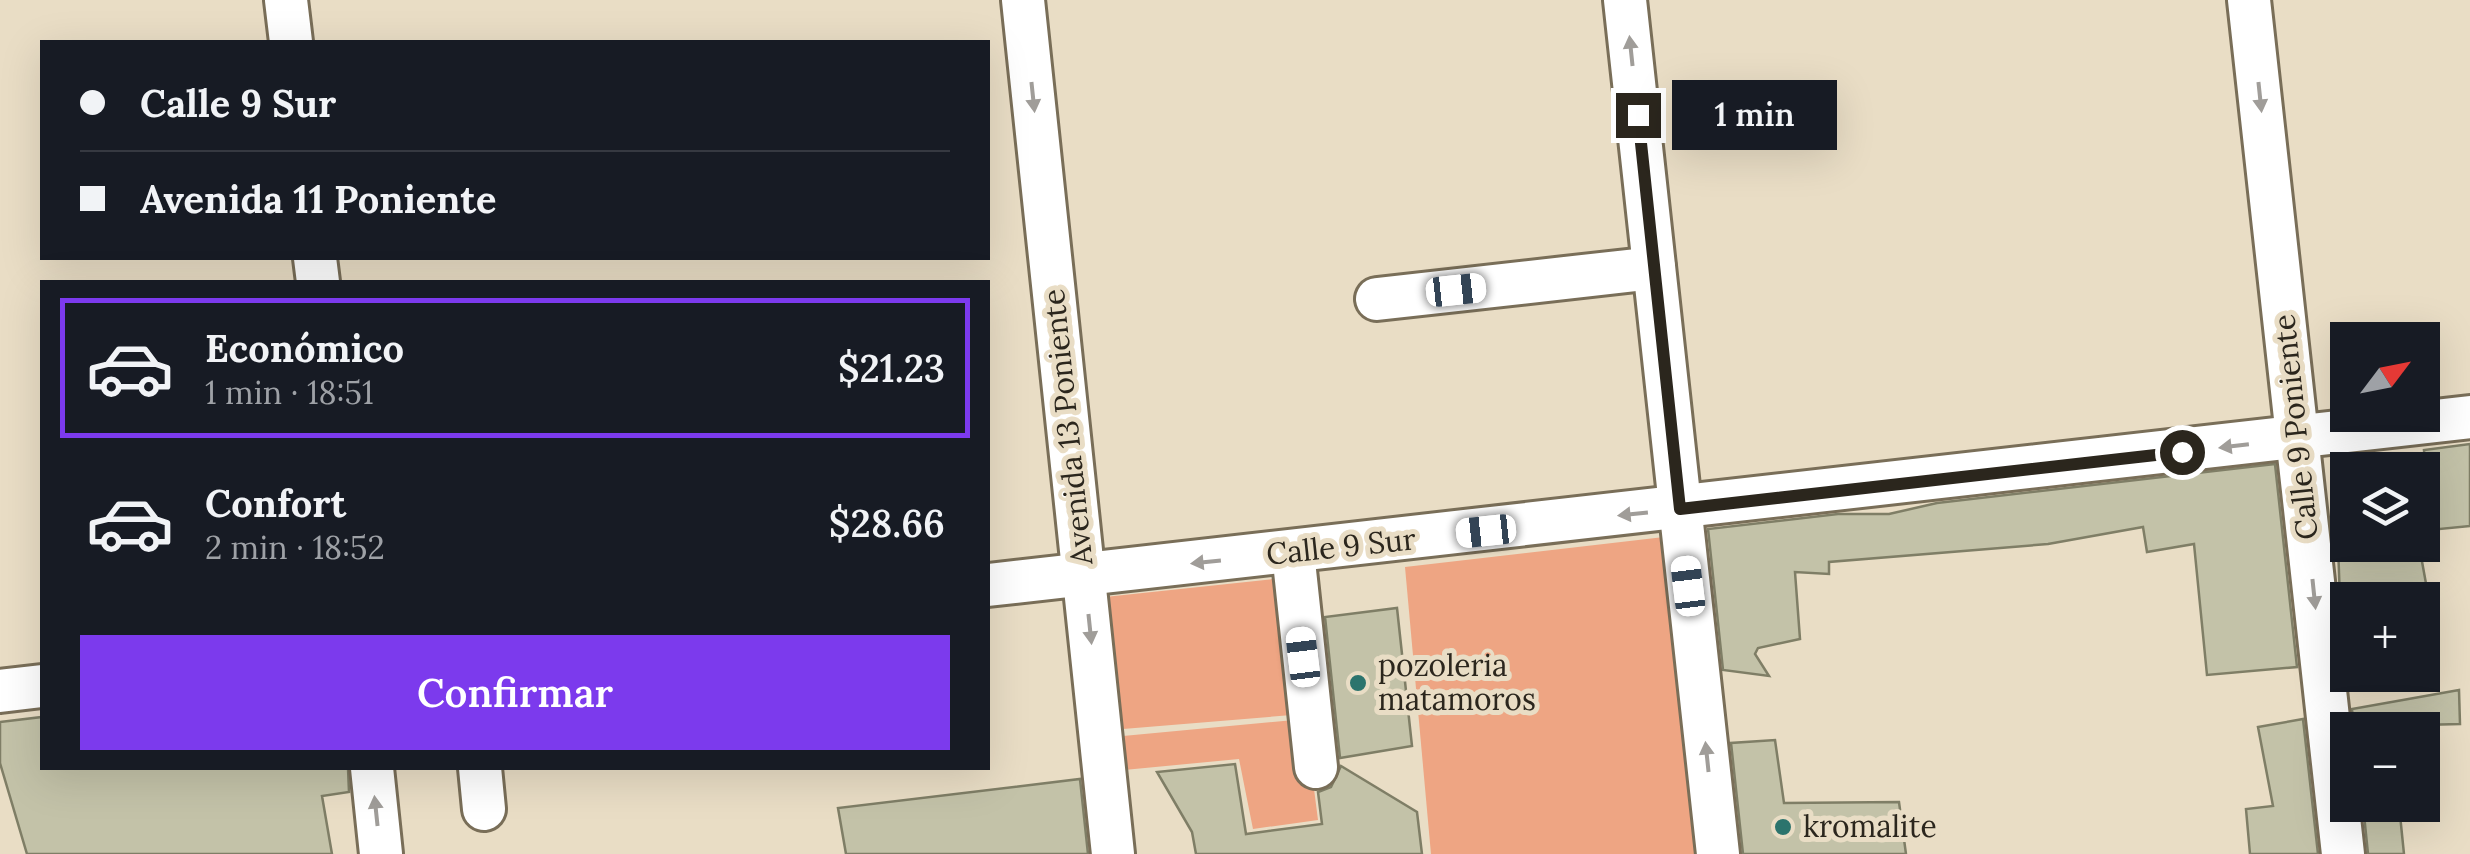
<!DOCTYPE html>
<html lang="es">
<head>
<meta charset="utf-8">
<style>
	body { margin:0; font-family:Lora,serif; background:#242831; color:#f1f3f6; height:100vh; display:flex; flex-direction:column; font-size:38px; white-space:nowrap }
	* { box-sizing:border-box; margin:0 }
	p { font-size:32px; color:#9ea1a6 }
	.icon { flex:none; width:55px; height:55px; fill:none; stroke:currentColor; stroke-width:2; stroke-linecap:round; stroke-linejoin:round }
	.map { position:relative; flex:1; overflow:hidden }
	.panel { position:absolute; left:40px; top:280px; width:950px; height:490px; display:flex; flex-direction:column; background:#171b24; border-radius:0px; box-shadow:0 10px 40px #0002 }
	.panel>* { flex:none }
	.hud { position:absolute; left:40px; top:40px; width:950px; height:220px; border-radius:0px; box-shadow:0 10px 40px #0002; display:grid; align-content:center; height:220px; padding:0 40px; background:#171b24 }
	.needle { width:65px; rotate:58deg }
	.controls { position:absolute; left:2330px; top:322px; display:grid; gap:20px }
	.controls a { display:grid; place-items:center; width:110px; height:110px; border-radius:0px; background:#171b24; box-shadow:0 10px 40px #0002; font-size:50px }
	.end { position:absolute; width:45px; height:45px; margin:-22px; border:12px solid #2b261d; background:#fff; box-shadow:0 0 0 5px #fff }
	.from { border-radius:50% }
	.bubble { position:absolute; height:70px; border-radius:0px; background:#171b24; box-shadow:0 10px 40px #0002; font-size:32px; font-weight:600; line-height:70px; text-align:center }
	.car { position:absolute; width:30px; height:60px; margin:-30px -15px; border-radius:12px; box-shadow:0 0 8px 2px #0007; background:linear-gradient(#fff 24%,#345 0 40%,#fff 0 76%,#345 0 86%,#fff 0) }
	.hud b { display:flex; align-items:center; gap:35px; height:95px; font-size:38px }
	.hud b+b { border-top:2px solid #363941 }
	.hud i { width:25px; height:25px; background:#f1f3f6 }
	ul { padding:18px 0 0; list-style:none }
	li { display:flex; align-items:center; gap:30px; height:140px; margin:0 20px 15px; padding:0 20px; border:5px solid transparent; border-radius:0px }
	li div { flex:1 }
	li b { display:block; font-size:38px }
	li em { font-style:normal; font-weight:600 }
	li.selected { border-color:#7c3aed }
	li>.icon { width:90px; height:90px; stroke-width:1.5 }
	.cta { display:flex; gap:20px; margin-top:auto; padding:20px 40px }
	.cta a { flex:1; height:115px; border-radius:0px; background:#7c3aed; color:#fff; font-size:40px; font-weight:600; line-height:115px; text-align:center }
	.map>svg:first-child { display:block }
</style>
</head>
<body>
<div class="map">
<svg width="2470" height="854" viewBox="0 0 2470 854">
	<rect width="100%" height="100%" fill="#e9ddc5"/>
	<g fill="#eea583">
		<polygon points="1664,537 1699,854 1431,854 1405,567"/>
		<polygon points="1292,577 1304,714 1123,729 1105,597"/>
		<polygon points="1305,719 1318,820 1253,829 1239,759 1124,770 1123,736"/>
	</g>
	<g fill="#c3c2a8" stroke="#7f7e66" stroke-width="2.5">
		<polygon points="2470,444 2470,526 2430,530 2424,450"/>
		<polygon points="2275,464 2297,667 2207,675 2194,544 2147,552 2143,527 2048,544 1829,562 1829,574 1795,572 1800,639 1758,648 1755,654 1769,676 1723,670 1708,529 1838,514 1889,514 1937,503"/>
		<polygon points="2338,545 2419,545 2429,600 2340,600"/>
		<polygon points="1397,608 1412,746 1340,758 1325,617"/>
		<polygon points="2459,690 2460,724 2421,725 2422,730 2354,730 2352,709"/>
		<polygon points="42,717 42,768 348,768 349,792 322,796 332,854 27,854 0,763 0,722"/>
		<polygon points="2303,719 2318,854 2250,854 2246,809 2273,806 2258,727"/>
		<polygon points="1775,740 1784,803 1899,802 1906,854 1743,854 1731,743"/>
		<polygon points="1235,764 1246,834 1322,824 1318,792 1331,787 1341,766 1417,812 1422,854 1196,854 1192,832 1157,772"/>
		<polygon points="1080,779 1088,854 846,854 838,808"/>
		<polygon points="2363,805 2399,805 2404,854 2368,854"/>
	</g>
	<g fill="none" stroke-linecap="round" stroke-linejoin="round">
		<defs>
			<g id="minor">
				<polyline points="286,0 291,42"/>
				<polyline points="1023,0 1113,854"/>
				<polyline points="1625,0 1718,854"/>
				<polyline points="2249,0 2343,854"/>
				<polyline points="315,258 318,282"/>
				<polyline points="1377,299 1654,268"/>
				<polyline points="1293,552 1316,767"/>
				<polyline points="988,585 2470,417"/>
				<polyline points="0,691 42,686"/>
				<polyline points="372,768 381,854"/>
				<polyline points="480,768 484,809"/>
			</g>
		</defs>
		<use href="#minor" stroke="#796e58" stroke-width="48"/>
		<use href="#minor" stroke="#fff" stroke-width="42"/>
	</g>
	<defs><path id="oneway-solid" d="M-6-.8H1V-3.2L6.5 0L1 3.2V.8H-6Z" transform="scale(2.5)"/></defs>
	<g fill="#a09d99">
		<use href="#oneway-solid" transform="translate(1631 51) rotate(-96)"/>
		<use href="#oneway-solid" transform="translate(1033 97) rotate(84)"/>
		<use href="#oneway-solid" transform="translate(2260 97) rotate(84)"/>
		<use href="#oneway-solid" transform="translate(2234 446) rotate(173)"/>
		<use href="#oneway-solid" transform="translate(1633 514) rotate(174)"/>
		<use href="#oneway-solid" transform="translate(1206 562) rotate(174)"/>
		<use href="#oneway-solid" transform="translate(2314 594) rotate(84)"/>
		<use href="#oneway-solid" transform="translate(1090 629) rotate(84)"/>
		<use href="#oneway-solid" transform="translate(1707 757) rotate(-96)"/>
		<use href="#oneway-solid" transform="translate(376 811) rotate(-96)"/>
	</g>
	<g fill="none" stroke-linecap="round" stroke-linejoin="round">
		<polyline stroke="#2b261d" stroke-width="12" points="1638,115 1680,509 2182,452"/>
	</g>
	<g fill="#2c746d" stroke="#e9ddc5" stroke-width="4">
		<circle cx="1358" cy="683" r="10"/>
		<circle cx="1783" cy="827" r="10"/>
	</g>
	<g text-anchor="middle" stroke-width="10" stroke-linejoin="round" paint-order="stroke">
		<g font-size="30" fill="#2b261d" stroke="#e9ddc5">
			<text transform="translate(1068 427) rotate(-96)" y="10">Avenida 13 Poniente</text>
			<text transform="translate(2296 427) rotate(-96)" y="10">Calle 9 Poniente</text>
			<text transform="translate(1341 547) rotate(-6)" y="10">Calle 9 Sur</text>
		</g>
		<g font-size="30" fill="#2b261d" stroke="#e9ddc5" text-anchor="start">
			<text x="1378" y="676">pozoleria<tspan x="1378" dy="34">matamoros</tspan></text>
			<text x="1803" y="837">kromalite</text>
		</g>
	</g>
</svg>
<div class="controls">
<a><svg class="needle" viewBox="-14 -14 28 28"><path d="M0-13l5 13h-10z" fill="#e53935"/><path d="M0 13l5-13h-10z" fill="#9ea1a6"/></svg></a>
<a><svg class="icon" aria-label="layers" viewBox="0 0 24 24"><path d="M12 4l9 5-9 5-9-5zM3 14l9 5 9-5"/></svg></a>
<a>+</a>
<a>−</a>
</div>
<i class="end from" style="left:2182px;top:452px"></i>
<i class="end" style="left:1638px;top:115px"></i>
<div class="bubble" style="left:1672px;top:80px;width:165px">1 min</div>
<i class="car" style="left:1456px;top:290px;rotate:84deg"></i>
<i class="car" style="left:1486px;top:531px;rotate:264deg"></i>
<i class="car" style="left:1688px;top:586px;rotate:353deg"></i>
<i class="car" style="left:1303px;top:657px;rotate:353deg"></i>
<div class="hud">
<b><i class="from"></i>Calle 9 Sur</b>
<b><i></i>Avenida 11 Poniente</b>
</div>
<section class="panel">
<ul>
<li class="selected"><svg class="icon" aria-label="car" viewBox="0 0 24 24"><path d="M5 17H2v-5l4-1 3-4h7l3 4 3 1v5h-3M9 17h6M6 11h13"/><circle cx="7" cy="17" r="2"/><circle cx="17" cy="17" r="2"/></svg><div><b>Económico</b><p>1 min · 18:51</p></div><em>$21.23</em></li>
<li><svg class="icon" aria-label="car" viewBox="0 0 24 24"><path d="M5 17H2v-5l4-1 3-4h7l3 4 3 1v5h-3M9 17h6M6 11h13"/><circle cx="7" cy="17" r="2"/><circle cx="17" cy="17" r="2"/></svg><div><b>Confort</b><p>2 min · 18:52</p></div><em>$28.66</em></li>
</ul>
<div class="cta"><a>Confirmar</a></div>
</section>
</div>
</body>
</html>
